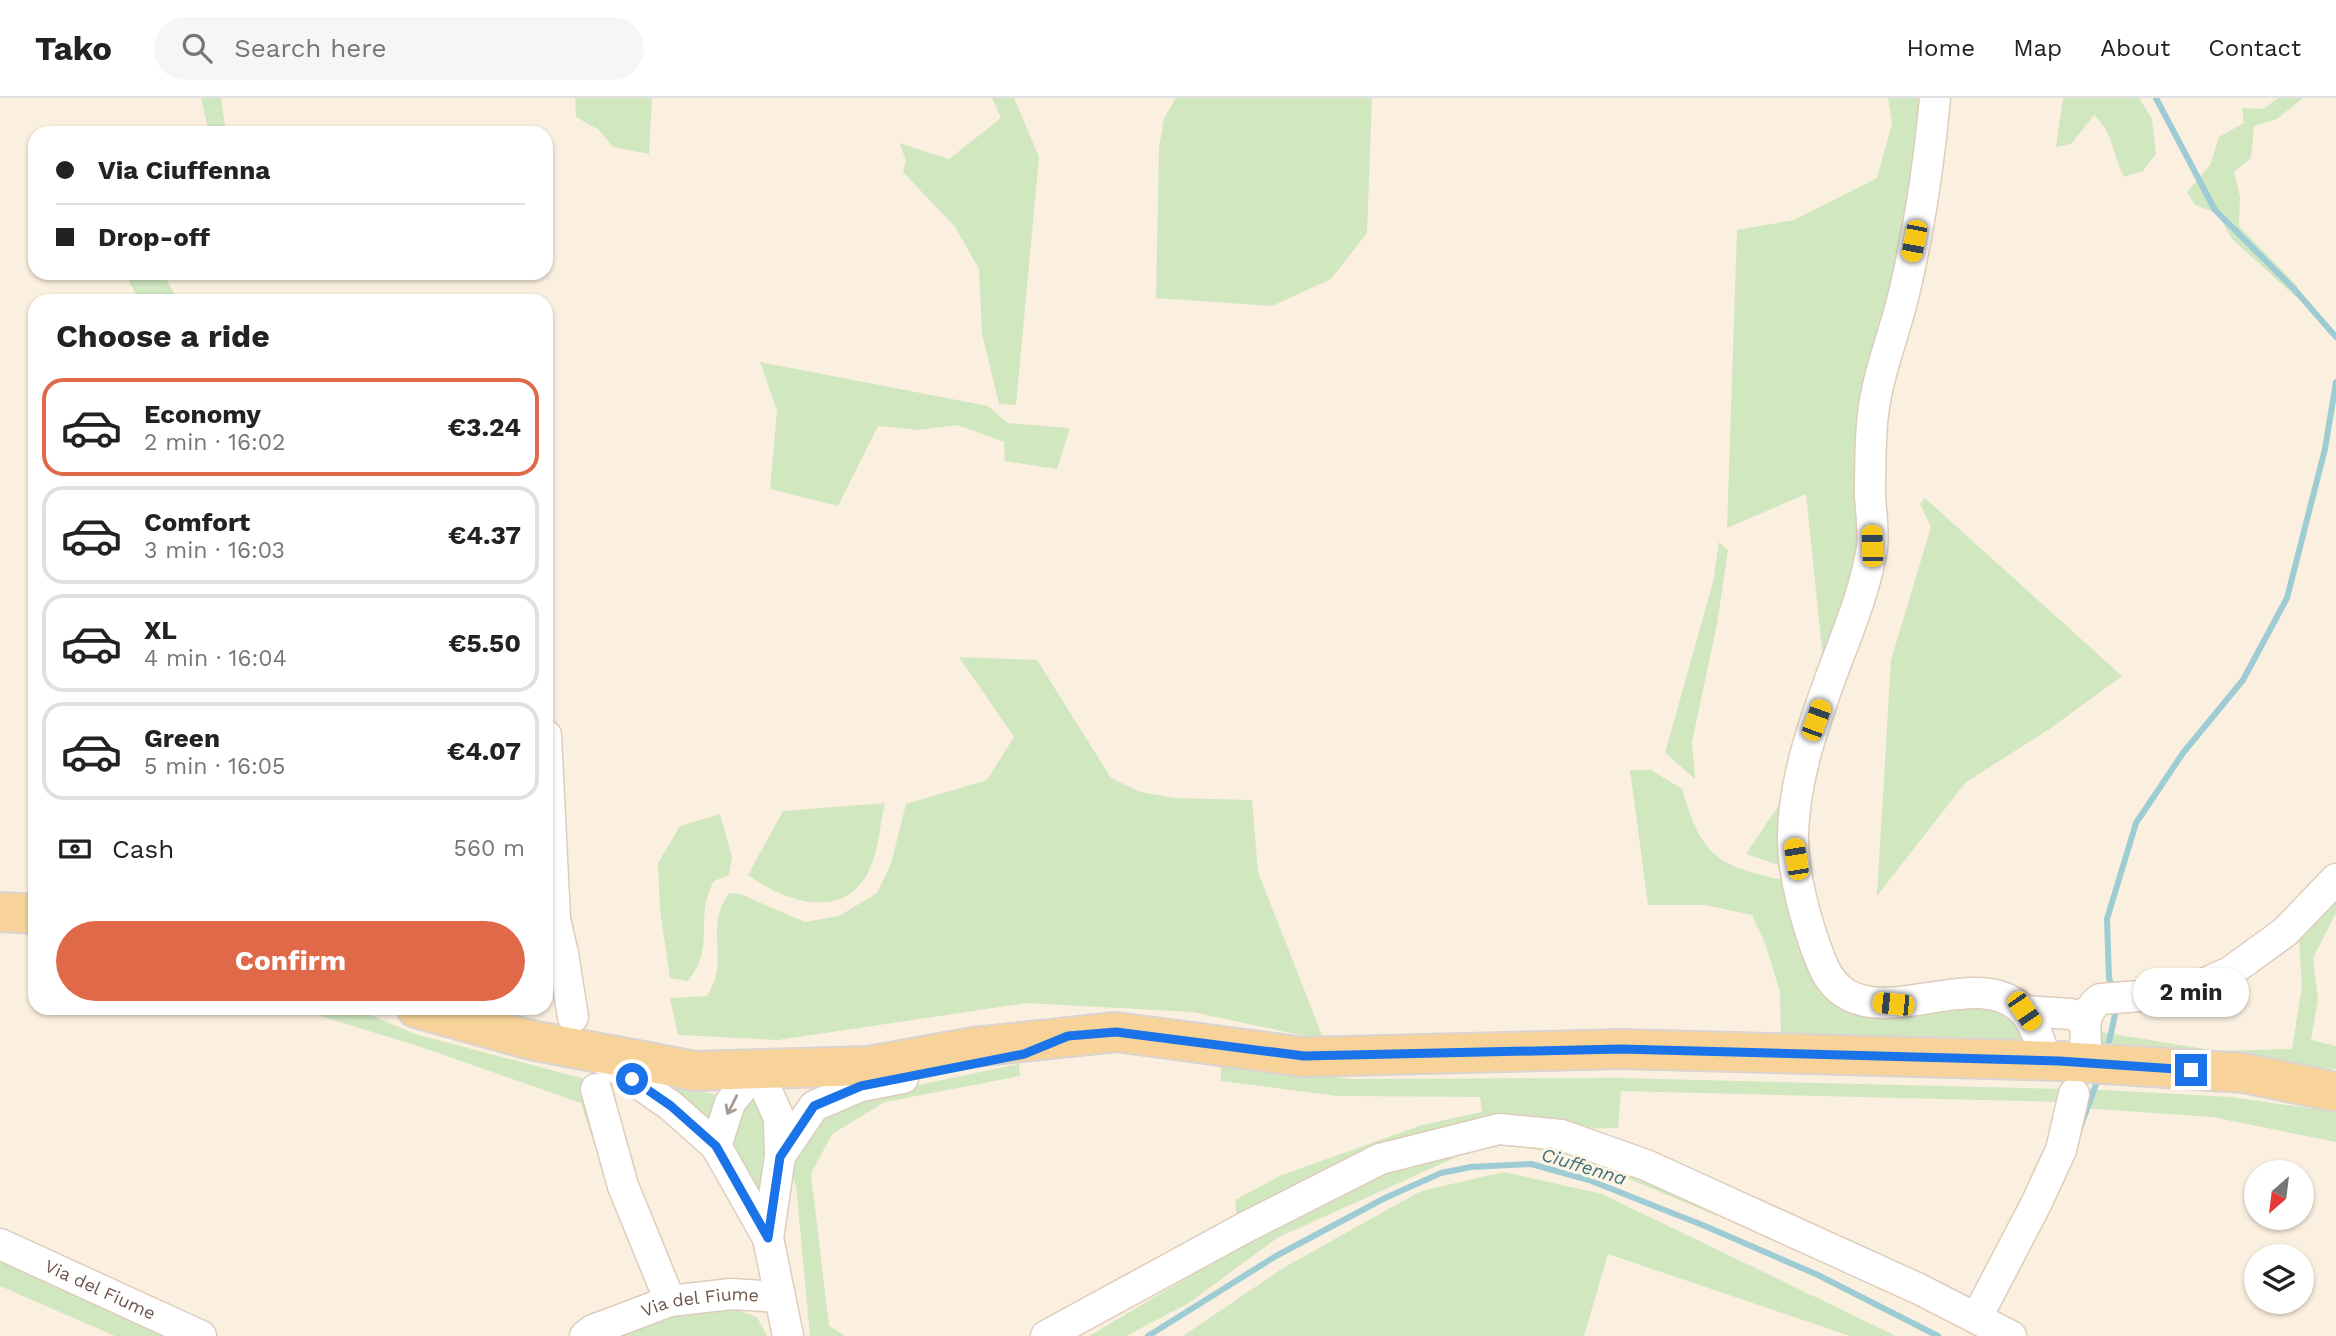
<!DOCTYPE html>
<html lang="en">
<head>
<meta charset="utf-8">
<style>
	body { margin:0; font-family:"Work Sans",sans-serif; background:#f6f6f6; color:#222; height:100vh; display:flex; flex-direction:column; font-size:26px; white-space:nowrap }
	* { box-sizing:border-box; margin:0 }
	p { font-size:23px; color:#767676 }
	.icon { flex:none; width:38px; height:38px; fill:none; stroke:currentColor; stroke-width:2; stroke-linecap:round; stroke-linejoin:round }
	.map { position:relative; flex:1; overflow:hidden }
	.details { position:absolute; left:28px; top:196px; width:525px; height:721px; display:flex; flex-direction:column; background:#fff; border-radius:21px; box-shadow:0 2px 5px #0004 }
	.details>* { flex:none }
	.hud { position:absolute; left:28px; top:28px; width:525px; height:154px; border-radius:21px; box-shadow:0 2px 5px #0004; display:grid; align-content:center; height:154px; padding:0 28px; background:#fff }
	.needle { width:46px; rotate:208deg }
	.buttons { position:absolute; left:2244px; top:1062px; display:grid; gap:14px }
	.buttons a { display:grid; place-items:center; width:70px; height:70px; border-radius:50%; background:#fff; box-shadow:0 2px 5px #0004; font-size:35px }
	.end { position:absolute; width:32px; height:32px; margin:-16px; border:9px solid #1a73e8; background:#fff; box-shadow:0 0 0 4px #fff }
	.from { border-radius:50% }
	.bubble { position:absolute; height:49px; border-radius:24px; background:#fff; box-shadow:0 2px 5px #0004; font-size:23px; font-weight:700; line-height:49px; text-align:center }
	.car { position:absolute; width:21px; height:42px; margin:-21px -10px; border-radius:9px; box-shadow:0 0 5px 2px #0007; background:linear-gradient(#f5c518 24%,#345 0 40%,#f5c518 0 76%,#345 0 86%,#f5c518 0) }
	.hud b { display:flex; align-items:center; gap:24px; height:66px; font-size:26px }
	.hud b+b { border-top:2px solid #e0e0e0 }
	.hud i { width:18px; height:18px; background:#222 }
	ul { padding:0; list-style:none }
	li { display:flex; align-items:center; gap:21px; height:98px; margin:0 14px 10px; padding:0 14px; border:4px solid #e0e0e0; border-radius:21px }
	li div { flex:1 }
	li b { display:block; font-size:26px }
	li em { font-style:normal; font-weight:700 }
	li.active { border-color:#e06949 }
	li>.icon { width:63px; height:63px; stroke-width:1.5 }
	h2 { padding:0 28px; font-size:32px; line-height:84px }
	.pay { display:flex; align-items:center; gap:18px; height:77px; padding:0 28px; font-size:26px }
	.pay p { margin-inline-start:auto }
	.cta { display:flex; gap:14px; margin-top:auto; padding:14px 28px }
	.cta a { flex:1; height:80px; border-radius:42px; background:#e06949; color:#fff; font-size:28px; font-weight:700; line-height:80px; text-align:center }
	header { display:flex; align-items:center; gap:42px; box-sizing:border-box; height:98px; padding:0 35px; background:#fff; border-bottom:2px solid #e0e0e0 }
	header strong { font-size:33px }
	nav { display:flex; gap:38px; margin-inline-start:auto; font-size:24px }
	.search { width:490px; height:63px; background:#f6f6f6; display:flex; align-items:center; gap:18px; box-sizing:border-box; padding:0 24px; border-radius:38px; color:#767676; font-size:26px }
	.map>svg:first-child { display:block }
</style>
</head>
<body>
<header>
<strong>Tako</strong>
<div class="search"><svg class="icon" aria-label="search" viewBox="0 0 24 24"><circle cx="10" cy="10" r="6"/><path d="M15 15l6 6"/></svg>Search here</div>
<nav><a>Home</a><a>Map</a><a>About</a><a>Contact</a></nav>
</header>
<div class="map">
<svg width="2336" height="1238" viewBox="0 0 2336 1238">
	<rect width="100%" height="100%" fill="#fbf0e0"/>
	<g fill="#d0e7c0">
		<polygon points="201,0 221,0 226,35 209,35"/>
		<polygon points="575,0 652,0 649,56 613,49 599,32 576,19"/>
		<polygon points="992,0 1014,0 1039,59 1016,307 999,306 982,236 979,171 955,129 903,74 906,62 899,45 949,61 1001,20"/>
		<polygon points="1176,0 1372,0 1367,135 1331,181 1272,208 1156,200 1159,50 1164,20"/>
		<polygon points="1888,0 1927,0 1863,429 1843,515 1823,561 1806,396 1727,430 1737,132 1794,122 1877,80 1892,25"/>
		<path d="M2063 0H2139L2152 21 2156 56 2143 73 2124 79C2112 55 2114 36 2094 17L2071 46 2056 49Z"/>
		<polygon points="2278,0 2303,0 2277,21 2254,28 2251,60 2234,74 2240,99 2239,128 2298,189 2296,199 2232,141 2217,115 2195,107 2187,94 2210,67 2219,39 2244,25 2242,10 2263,11"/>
		<polygon points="125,175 163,175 178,203 139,203"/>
		<polygon points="760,264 988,308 1008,325 1070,330 1057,371 1005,363 1004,344 957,327 919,332 878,328 838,408 770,391 777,313"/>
		<polygon points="1925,400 2122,578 2051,630 1965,685 1877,798 1891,562 1931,429 1920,406"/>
		<polygon points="1719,444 1728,452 1717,526 1692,644 1695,681 1665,655 1713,484"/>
		<path d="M959 559 1037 562 1111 680 1140 694 1174 700 1252 702 1258 774 1324 942 1192 914 1027 905 778 942 678 937 670 900 707 898C731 861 703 832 729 795L740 796 805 824 839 818 877 795 891 766 906 706 987 682 1014 639Z"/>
		<path d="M1630 672H1651L1682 691C1703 764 1721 768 1791 784L1823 883 1969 902 2009 913 2022 935 2019 949 1781 946 1780 894 1765 845 1752 817 1705 807H1648Z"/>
		<polygon points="1793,686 1790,771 1746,756"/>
		<path d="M885 705C880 725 879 749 871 768 848 825 786 805 748 777L783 713Z"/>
		<path d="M720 716 732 759 729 777 714 783C693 822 717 846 688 883L670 880 660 812 658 765 680 728Z"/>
		<polygon points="2336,789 2336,815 2313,860 2318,901 2311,942 2336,948 2336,971 2094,952 2095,933 2217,953 2292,951 2302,888 2298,829"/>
		<polygon points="294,910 355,910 415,936 585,981 621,1103 611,1099 581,1005 421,949"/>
		<polygon points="1221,963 1350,981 1621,980 2063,991 2062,1004 1621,993 1618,1030 1566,1031 1504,1022 1237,1121 1235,1102 1282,1077 1422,1027 1482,1014 1480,999 1337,998 1221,983"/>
		<polygon points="1019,966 1020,978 885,1004 832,1036 811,1076 829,1228 845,1238 810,1238 796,1087 785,1065 823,1016 879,995"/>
		<polygon points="652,987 721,997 712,1030"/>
		<polygon points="2084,991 2231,999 2336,1014 2336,1044 2212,1019 2082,1010"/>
		<polygon points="751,1002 762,1006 771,1017 765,1109 733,1052 731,1031 743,1003"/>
		<polygon points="1497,1037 1561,1042 2001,1238 1974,1238 1887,1188 1600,1069 1527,1049 1483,1047 1277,1140 1189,1205 1126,1238 1089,1238 1339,1090"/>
		<polygon points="1504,1074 1602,1096 1896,1238 1850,1238 1608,1156 1584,1238 1183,1238 1283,1170 1421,1093"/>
		<polygon points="0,1160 174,1238 115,1238 0,1188"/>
		<polygon points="738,1212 757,1219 767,1238 613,1238 672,1217"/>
	</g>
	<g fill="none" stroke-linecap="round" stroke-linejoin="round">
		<g stroke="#9dccd4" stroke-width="6">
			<polyline points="2156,0 2215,112 2295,192 2336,239"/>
			<polyline points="2113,893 2109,880 2107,821 2136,725 2183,655 2243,582 2287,500 2325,351 2336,284"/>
			<polyline points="2107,954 2117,907"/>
			<polyline points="2080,1030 2099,978"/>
			<polyline points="1148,1238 1276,1158 1385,1100 1441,1075 1471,1069 1531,1066 1589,1082 1705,1128 1818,1177 1938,1238"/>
		</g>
		<defs>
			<g id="minor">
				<path d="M1935 0C1929 64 1920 128 1905 191 1896 232 1878 274 1873 316 1870 342 1870 371 1870 398 1871 414 1874 434 1872 450 1865 493 1848 533 1833 573 1814 625 1794 681 1793 737 1792 775 1807 828 1821 863 1856 956 1976 856 2025 915 2036 928 2041 947 2046 963"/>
				<polyline points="546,637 555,821 563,856 557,866 546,871"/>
				<polyline points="563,856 573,919"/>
				<polyline points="2024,913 2071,916 2085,922"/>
				<path d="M2086 949C2085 928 2083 914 2100 901L2183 895 2230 874 2285 834 2336 781"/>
				<polyline points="599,958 671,1008 716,1048 768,1140 788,1238"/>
				<polyline points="596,991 623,1088 670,1203"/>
				<polyline points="716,1048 730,1005 757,971 779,1020 780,1058"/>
				<polyline points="768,1140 780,1058 814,1008 861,988 903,980"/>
				<path id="s1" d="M0 1146 201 1238"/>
				<polyline points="1977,1219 2036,1106 2061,1052 2074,996"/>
				<path id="s2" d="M585 1238 593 1232 670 1203 731 1196 780 1199"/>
				<polyline points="1046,1238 1246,1129 1380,1061 1499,1031 1561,1037 1646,1067 1919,1191 2011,1238"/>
			</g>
			<g id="major">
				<polyline points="0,814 35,816"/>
				<polyline points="416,910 531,942 695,973 869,968 974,949 1116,934 1304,959 1621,951 2059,963 2244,975 2336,994"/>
			</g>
		</defs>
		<use href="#minor" stroke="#deccbc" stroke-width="33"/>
		<use href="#major" stroke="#dad3d0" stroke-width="42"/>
		<use href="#minor" stroke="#fff" stroke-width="30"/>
		<use href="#major" stroke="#f7d39a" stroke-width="38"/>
	</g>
	<defs><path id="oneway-shaft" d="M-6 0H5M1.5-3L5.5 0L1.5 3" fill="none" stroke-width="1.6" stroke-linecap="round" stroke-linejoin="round" transform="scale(1.75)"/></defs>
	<use stroke="#a99a92" href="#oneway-shaft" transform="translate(732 1007) rotate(117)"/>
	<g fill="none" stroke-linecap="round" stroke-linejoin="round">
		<polyline stroke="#1a73e8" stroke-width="9" points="632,981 671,1008 716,1048 768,1140 780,1059 814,1008 861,988 1024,956 1068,938 1116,934 1304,958 1621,951 2059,963 2191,972"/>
	</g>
	<g text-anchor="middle" stroke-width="6" stroke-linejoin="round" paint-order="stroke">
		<g font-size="18" fill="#705649" stroke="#fef4e5">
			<text dy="6" stroke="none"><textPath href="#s1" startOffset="110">Via del Fiume</textPath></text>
			<text dy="6" stroke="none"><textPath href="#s2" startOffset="122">Via del Fiume</textPath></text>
		</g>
		<g font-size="19" font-style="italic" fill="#41737c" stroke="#fef4e5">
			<text transform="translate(1584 1068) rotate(17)" y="7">Ciuffenna</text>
		</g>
	</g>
</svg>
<div class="buttons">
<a><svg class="needle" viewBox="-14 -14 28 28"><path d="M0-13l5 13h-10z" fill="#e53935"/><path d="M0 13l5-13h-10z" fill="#767676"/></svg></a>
<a><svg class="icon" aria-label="layers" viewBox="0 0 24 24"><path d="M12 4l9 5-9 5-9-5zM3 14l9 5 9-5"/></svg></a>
</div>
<i class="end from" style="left:632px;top:981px"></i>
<i class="end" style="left:2191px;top:972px"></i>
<div class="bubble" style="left:2133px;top:870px;width:116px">2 min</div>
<i class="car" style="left:1914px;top:143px;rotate:191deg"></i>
<i class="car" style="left:1872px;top:448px;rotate:358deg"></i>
<i class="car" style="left:1816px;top:622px;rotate:20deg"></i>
<i class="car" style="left:1796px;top:761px;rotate:351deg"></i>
<i class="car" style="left:1893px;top:906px;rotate:276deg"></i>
<i class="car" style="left:2024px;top:913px;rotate:146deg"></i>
<div class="hud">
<b><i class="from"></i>Via Ciuffenna</b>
<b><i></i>Drop-off</b>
</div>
<section class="details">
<h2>Choose a ride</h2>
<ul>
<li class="active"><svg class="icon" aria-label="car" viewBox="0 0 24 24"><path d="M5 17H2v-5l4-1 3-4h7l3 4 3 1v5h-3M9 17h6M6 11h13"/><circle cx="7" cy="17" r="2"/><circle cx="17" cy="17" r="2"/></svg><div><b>Economy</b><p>2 min · 16:02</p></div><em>€3.24</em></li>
<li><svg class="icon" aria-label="car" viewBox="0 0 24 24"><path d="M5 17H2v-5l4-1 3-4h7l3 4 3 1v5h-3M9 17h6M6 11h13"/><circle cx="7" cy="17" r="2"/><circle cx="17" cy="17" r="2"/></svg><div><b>Comfort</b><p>3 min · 16:03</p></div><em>€4.37</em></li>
<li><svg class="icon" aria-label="car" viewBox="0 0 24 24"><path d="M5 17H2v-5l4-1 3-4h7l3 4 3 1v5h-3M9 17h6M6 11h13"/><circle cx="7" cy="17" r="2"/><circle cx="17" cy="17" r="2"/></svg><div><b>XL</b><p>4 min · 16:04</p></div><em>€5.50</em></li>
<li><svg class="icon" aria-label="car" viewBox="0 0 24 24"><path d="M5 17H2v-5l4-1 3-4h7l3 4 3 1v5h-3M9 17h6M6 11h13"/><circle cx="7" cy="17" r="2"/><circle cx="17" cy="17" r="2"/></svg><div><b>Green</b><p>5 min · 16:05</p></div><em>€4.07</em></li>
</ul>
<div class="pay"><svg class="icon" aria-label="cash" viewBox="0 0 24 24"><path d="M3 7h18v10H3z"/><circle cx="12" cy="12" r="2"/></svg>Cash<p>560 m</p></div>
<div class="cta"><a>Confirm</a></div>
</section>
</div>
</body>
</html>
